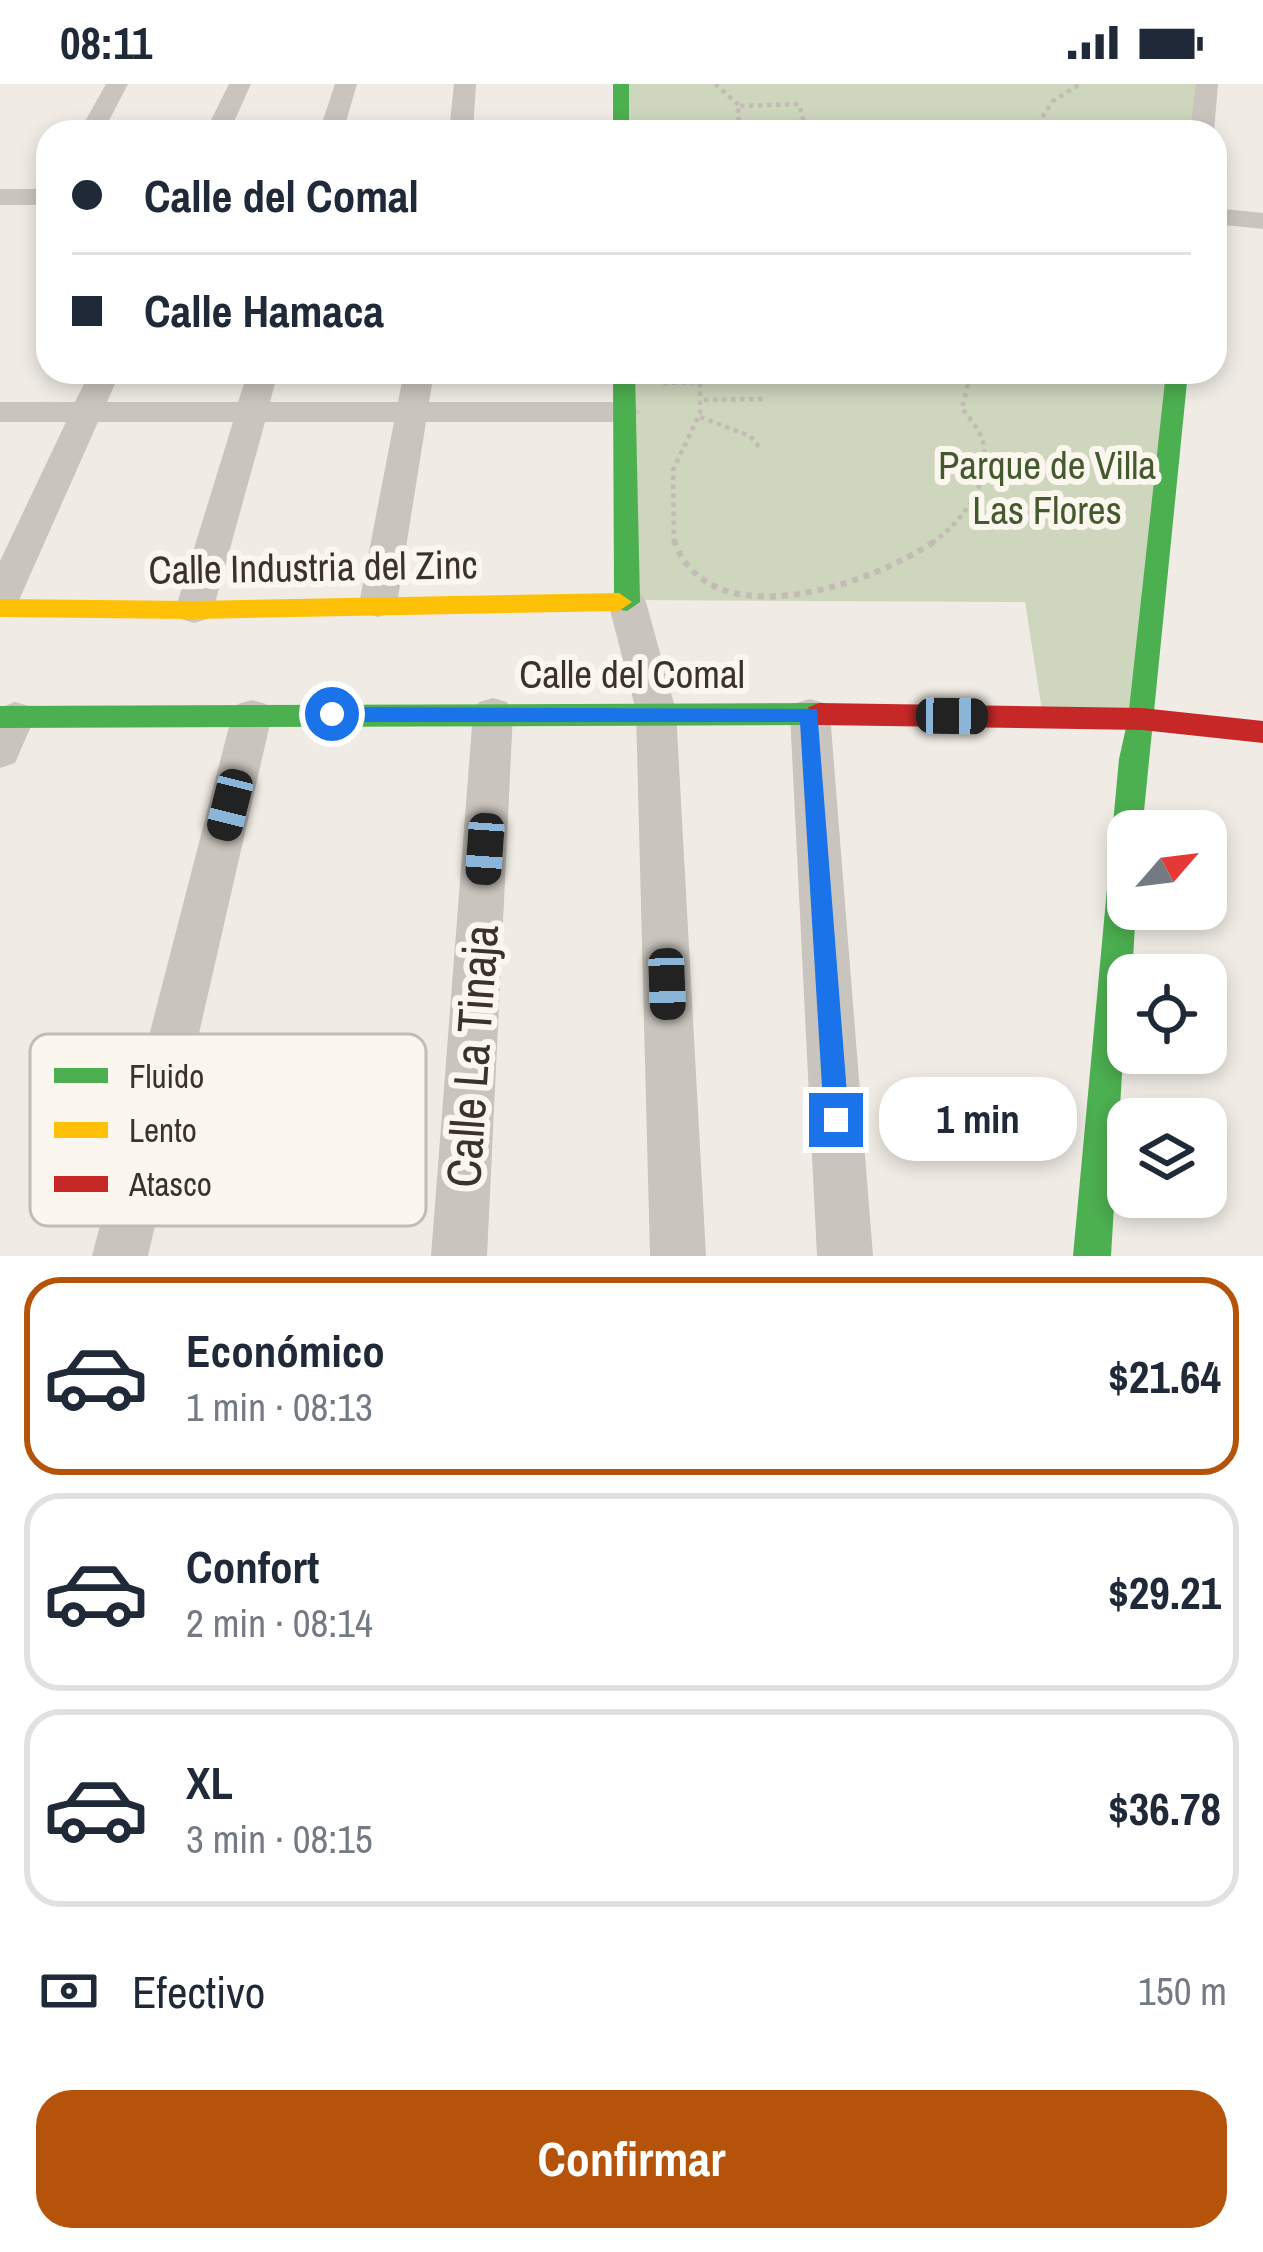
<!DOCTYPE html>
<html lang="es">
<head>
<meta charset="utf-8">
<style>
	body { margin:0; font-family:"Archivo Narrow",sans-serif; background:#f6f6f7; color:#1f2937; height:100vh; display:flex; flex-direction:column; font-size:45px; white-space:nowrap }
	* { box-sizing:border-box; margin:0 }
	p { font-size:39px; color:#747a83 }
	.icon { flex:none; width:66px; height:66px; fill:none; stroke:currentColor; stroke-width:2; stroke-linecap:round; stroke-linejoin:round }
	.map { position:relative; height:1172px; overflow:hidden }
	.details { display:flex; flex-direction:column; background:#fff; flex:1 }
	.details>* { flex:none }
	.banner { position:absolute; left:36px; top:36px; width:1191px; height:264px; border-radius:36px; box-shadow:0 6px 18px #0003; display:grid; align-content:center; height:264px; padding:0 36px; background:#fff }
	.needle { width:78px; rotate:62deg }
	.fabs { position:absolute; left:1107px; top:726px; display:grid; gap:24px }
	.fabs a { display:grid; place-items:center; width:120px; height:120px; border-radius:24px; background:#fff; box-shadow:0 6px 18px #0003; font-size:60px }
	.end { position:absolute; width:54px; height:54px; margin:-27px; border:15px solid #1a73e8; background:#fff; box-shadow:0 0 0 6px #fff }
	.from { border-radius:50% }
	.bubble { position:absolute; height:84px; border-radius:36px; background:#fff; box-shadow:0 6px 18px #0003; font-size:39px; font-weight:700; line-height:84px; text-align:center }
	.car { position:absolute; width:36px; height:72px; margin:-36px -18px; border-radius:15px; box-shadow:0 0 9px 3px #0007; background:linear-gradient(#222 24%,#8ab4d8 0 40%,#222 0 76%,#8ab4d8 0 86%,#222 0) }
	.banner b { display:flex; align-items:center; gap:42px; height:114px; font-size:45px }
	.banner b+b { border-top:3px solid #e0e1e3 }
	.banner i { width:30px; height:30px; background:#1f2937 }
	ul { padding:21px 0 0; list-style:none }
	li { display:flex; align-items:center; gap:36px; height:198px; margin:0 24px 18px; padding:0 12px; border:6px solid #e0e1e3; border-radius:36px }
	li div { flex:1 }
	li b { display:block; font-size:45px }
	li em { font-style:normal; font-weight:700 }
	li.on { border-color:#b45309 }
	li>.icon { width:108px; height:108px; stroke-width:1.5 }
	.pay { display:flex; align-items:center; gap:30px; height:132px; padding:0 36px; font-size:45px }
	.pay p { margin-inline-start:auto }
	.button { display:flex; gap:24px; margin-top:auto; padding:24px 36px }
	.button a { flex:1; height:138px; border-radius:36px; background:#b45309; color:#fff; font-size:48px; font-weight:700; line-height:138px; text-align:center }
	.status { display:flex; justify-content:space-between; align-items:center; height:84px; padding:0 60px; background:#fff; direction:ltr }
	.status svg { height:33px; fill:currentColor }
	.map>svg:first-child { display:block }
</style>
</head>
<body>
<div class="status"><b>08:11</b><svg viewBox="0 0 49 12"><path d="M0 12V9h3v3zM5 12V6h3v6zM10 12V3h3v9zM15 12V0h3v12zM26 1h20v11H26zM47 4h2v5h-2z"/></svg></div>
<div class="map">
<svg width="1263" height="1172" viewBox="0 0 1263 1172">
	<rect width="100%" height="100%" fill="#f0ece5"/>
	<g fill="#ced6be">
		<polygon points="629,0 1207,0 1202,48 629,48"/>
		<polygon points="630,288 1177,288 1142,635 1043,633 1025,518 632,516"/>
	</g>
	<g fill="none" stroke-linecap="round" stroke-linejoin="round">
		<g stroke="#c2bcb5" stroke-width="4.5" stroke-dasharray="4.5 4.5" stroke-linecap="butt">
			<polyline points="715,0 740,22 737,30 742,48"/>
			<polyline points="740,22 799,20 806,46 859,48"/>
			<polyline points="858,45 898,41 930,48"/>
			<polyline points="1032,48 1053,17 1080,0"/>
			<polyline points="663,299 701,298"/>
			<polyline points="704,316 766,315"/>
			<polyline points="700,333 750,352 760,364"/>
			<polyline points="674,459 673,386 700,329 700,288"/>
			<path d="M932 459C962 438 993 398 983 358 980 346 969 334 962 324L971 288"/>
		</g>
		<path stroke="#c2bcb5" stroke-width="6" stroke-dasharray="6 6" stroke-linecap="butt" d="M674 456C709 558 876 499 936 456"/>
		<g fill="#c9c4bd" fill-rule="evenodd">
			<polygon points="106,0 128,0 103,48 79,48"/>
			<polygon points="229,0 251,0 233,40 322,39 335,0 357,0 343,48 205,48"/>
			<polygon points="454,0 476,0 473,48 449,48"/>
			<polygon points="1196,0 1218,0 1214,48 1190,48"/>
			<rect x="0" y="105" width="48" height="16"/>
			<polygon points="1215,124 1263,129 1263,145 1215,140"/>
			<polygon points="90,288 120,288 107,318 238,318 248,288 278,288 270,318 398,318 404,288 434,288 429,318 625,318 641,328 625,338 426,338 397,520 391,529 378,533 365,529 359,520 394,338 265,338 213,526 207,535 194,539 181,535 175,526 233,338 98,338 19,516 13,525 0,529 0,477 66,338 0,338 0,318 75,318"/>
			<polygon points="627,505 640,509 646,518 676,627 706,1172 650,1172 636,627 608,518 614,509"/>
			<polygon points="493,614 507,618 513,629 487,1172 431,1172 473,629 479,618"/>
			<polygon points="810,615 824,619 830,630 873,1172 817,1172 790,630 796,619"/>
			<polygon points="252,616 266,620 272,631 148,1172 92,1172 232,631 238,620"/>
			<polygon points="15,618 29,622 35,633 15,679 0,684 0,624"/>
		</g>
		<g fill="#4caf50" fill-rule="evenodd">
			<rect x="613" y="0" width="16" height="48"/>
			<polygon points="613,288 635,288 640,518 627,527 610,524 606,518 614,510"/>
			<polygon points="1166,288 1188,288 1142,747 1128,747 1128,825 1136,825 1132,891 1128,891 1111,1172 1073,1172 1119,675 1128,635"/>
			<polygon points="819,619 829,623 833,630 829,637 819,641 0,644 0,622"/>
		</g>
		<polygon fill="#ffc107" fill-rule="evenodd" points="619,509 632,518 619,527 194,535 0,533 0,515 194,517"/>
		<polygon fill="#c62828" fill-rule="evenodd" points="819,619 1142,624 1263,637 1263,659 1142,646 819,641 809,637 805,630 809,623"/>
	</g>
	<polygon fill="#1a73e8" points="332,623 817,625 849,1036 846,1045 836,1049 827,1045 824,1036 800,638 332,638 322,630"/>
	<g text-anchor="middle" stroke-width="12" stroke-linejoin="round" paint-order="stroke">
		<g font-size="39" fill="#445a2e" stroke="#fbf7ee">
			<text x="1047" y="395">Parque de Villa<tspan x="1047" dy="45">Las Flores</tspan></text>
		</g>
		<g font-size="39" fill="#3b322b" stroke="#fbf7ee">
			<text transform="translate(313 483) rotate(-1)" y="14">Calle Industria del Zinc</text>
			<text x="632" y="604">Calle del Comal</text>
		</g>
		<g font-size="48" fill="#3b322b" stroke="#fbf7ee">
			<text transform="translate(472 972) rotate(-86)" y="17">Calle La Tinaja</text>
		</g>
	</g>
	<rect x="30" y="950" width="396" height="192" rx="18" fill="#fbf7ee" stroke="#c1bcb4" stroke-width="3"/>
	<rect x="54" y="984" width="54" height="15" fill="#4caf50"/>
	<rect x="54" y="1038" width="54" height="16" fill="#ffc107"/>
	<rect x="54" y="1092" width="54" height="16" fill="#c62828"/>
	<g font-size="33" fill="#3b322b">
		<text x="129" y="1004">Fluido</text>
		<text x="129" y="1058">Lento</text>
		<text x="129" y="1112">Atasco</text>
	</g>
</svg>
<div class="fabs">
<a><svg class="needle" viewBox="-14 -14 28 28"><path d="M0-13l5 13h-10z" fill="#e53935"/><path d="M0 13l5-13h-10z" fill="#747a83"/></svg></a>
<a><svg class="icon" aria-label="locate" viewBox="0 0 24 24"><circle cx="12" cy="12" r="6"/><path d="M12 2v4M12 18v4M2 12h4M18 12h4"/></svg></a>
<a><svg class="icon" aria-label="layers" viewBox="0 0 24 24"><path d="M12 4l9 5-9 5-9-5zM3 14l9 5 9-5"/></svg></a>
</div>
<i class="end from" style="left:332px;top:630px"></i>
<i class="end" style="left:836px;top:1036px"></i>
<div class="bubble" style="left:879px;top:993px;width:198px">1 min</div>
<i class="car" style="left:952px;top:632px;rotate:91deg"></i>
<i class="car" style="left:230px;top:721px;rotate:194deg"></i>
<i class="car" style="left:485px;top:765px;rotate:184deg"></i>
<i class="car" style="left:667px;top:900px;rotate:178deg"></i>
<div class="banner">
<b><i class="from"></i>Calle del Comal</b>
<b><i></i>Calle Hamaca</b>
</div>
</div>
<section class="details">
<ul>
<li class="on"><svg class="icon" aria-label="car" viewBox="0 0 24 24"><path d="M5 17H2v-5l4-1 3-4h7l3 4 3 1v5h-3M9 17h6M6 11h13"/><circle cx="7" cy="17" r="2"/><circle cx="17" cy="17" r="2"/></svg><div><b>Económico</b><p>1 min · 08:13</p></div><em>$21.64</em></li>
<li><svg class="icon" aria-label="car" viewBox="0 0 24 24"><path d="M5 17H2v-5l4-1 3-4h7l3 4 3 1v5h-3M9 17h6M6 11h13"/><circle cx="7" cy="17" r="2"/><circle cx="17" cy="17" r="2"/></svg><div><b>Confort</b><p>2 min · 08:14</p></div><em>$29.21</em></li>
<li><svg class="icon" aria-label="car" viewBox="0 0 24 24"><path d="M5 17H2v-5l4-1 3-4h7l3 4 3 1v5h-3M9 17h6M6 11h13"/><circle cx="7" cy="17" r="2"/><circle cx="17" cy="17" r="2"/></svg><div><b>XL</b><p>3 min · 08:15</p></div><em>$36.78</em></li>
</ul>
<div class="pay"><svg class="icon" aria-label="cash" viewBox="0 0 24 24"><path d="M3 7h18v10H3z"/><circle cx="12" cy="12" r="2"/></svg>Efectivo<p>150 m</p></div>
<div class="button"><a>Confirmar</a></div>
</section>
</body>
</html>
